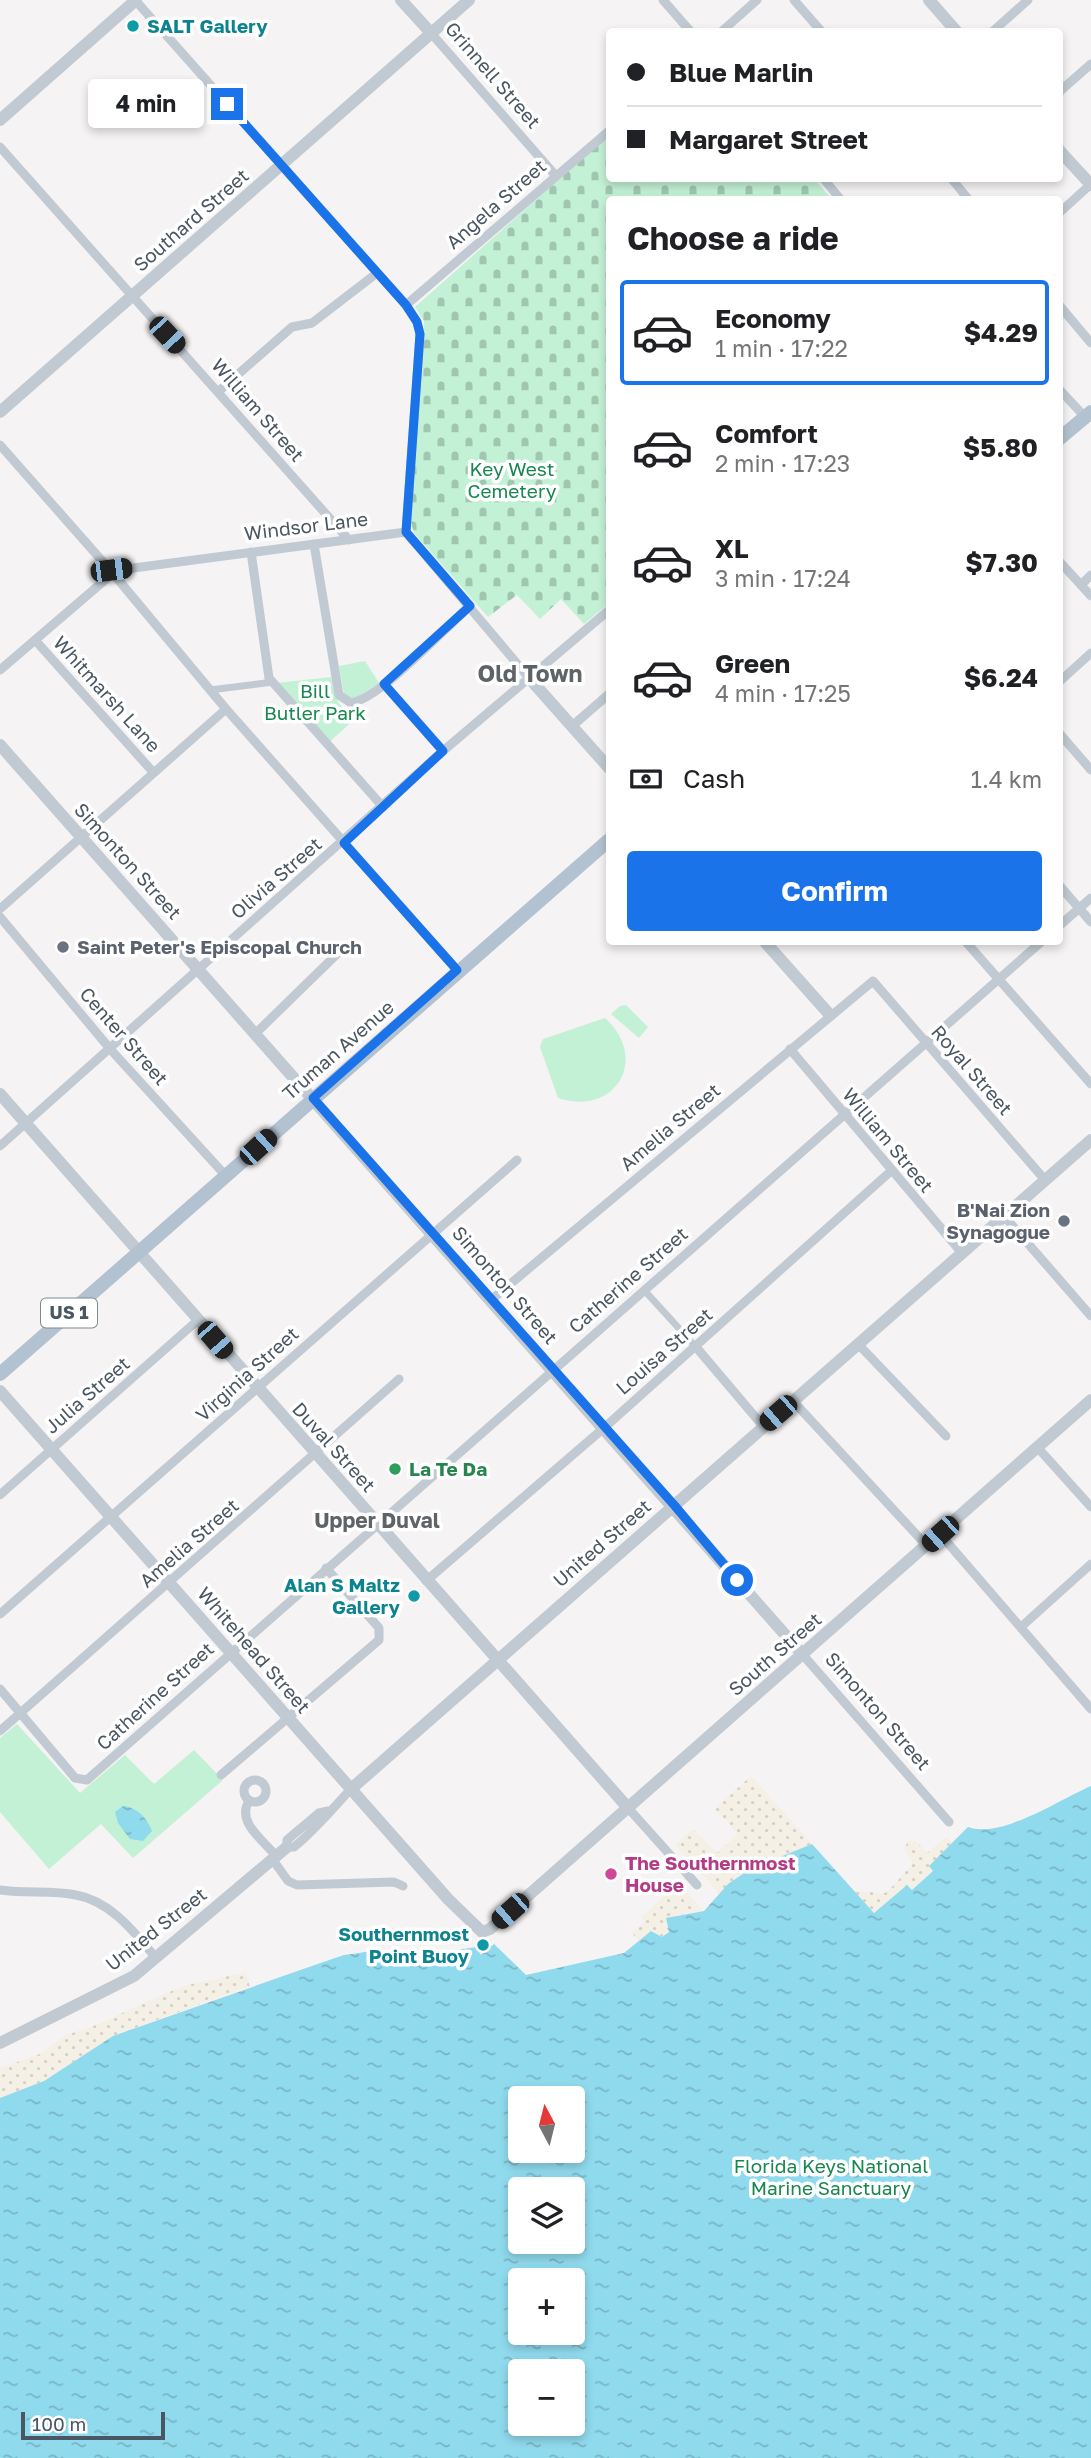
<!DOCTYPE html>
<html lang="en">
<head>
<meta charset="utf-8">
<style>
	body { margin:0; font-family:"Golos Text",sans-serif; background:#f2f2f2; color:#202124; height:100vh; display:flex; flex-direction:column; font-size:26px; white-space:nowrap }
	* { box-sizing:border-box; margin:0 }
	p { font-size:23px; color:#757577 }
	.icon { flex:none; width:38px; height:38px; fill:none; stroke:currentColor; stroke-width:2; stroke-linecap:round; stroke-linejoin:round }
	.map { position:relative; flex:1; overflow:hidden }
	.side { position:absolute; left:606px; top:196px; width:457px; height:749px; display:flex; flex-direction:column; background:#fff; border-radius:7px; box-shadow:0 4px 10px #0003 }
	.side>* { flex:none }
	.banner { position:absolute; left:606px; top:28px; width:457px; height:154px; border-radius:7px; box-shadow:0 4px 10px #0003; display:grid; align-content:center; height:154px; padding:0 21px; background:#fff }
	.needle { width:46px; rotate:353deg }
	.tools { position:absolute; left:508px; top:2086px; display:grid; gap:14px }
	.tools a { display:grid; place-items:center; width:77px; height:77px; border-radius:7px; background:#fff; box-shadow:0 4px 10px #0003; font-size:35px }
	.scale { position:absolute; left:21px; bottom:18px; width:144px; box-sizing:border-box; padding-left:7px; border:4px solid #4a5661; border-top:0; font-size:19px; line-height:24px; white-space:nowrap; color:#4a5661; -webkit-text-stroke:5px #fff; paint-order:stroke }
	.end { position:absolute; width:32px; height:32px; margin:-16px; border:9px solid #1a73e8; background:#fff; box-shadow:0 0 0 4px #fff }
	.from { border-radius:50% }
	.bubble { position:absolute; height:49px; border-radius:7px; background:#fff; box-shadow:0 4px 10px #0003; font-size:23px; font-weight:700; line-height:49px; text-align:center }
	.car { position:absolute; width:21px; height:42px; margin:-21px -10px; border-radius:9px; box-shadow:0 0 5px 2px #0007; background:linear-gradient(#222 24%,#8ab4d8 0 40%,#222 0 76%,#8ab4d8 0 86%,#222 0) }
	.banner b { display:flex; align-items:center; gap:24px; height:66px; font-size:26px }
	.banner b+b { border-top:2px solid #e0e0e0 }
	.banner i { width:18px; height:18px; background:#202124 }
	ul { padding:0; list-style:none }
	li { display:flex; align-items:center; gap:21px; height:105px; margin:0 14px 10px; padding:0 7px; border:4px solid transparent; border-radius:7px }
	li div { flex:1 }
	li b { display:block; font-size:26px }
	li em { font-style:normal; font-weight:700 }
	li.on { border-color:#1a73e8 }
	li>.icon { width:63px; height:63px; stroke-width:1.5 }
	h2 { padding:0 21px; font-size:32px; line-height:84px }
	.pay { display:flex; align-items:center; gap:18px; height:77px; padding:0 21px; font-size:26px }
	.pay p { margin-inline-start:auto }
	.action { display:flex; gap:14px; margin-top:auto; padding:14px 21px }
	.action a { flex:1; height:80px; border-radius:7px; background:#1a73e8; color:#fff; font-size:28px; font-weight:700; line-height:80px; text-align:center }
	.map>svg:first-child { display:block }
</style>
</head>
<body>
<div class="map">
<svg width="1091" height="2458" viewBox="0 0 1091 2458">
	<defs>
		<pattern id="sand-dots" width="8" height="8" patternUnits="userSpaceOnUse" patternTransform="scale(1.75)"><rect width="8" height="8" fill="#f5f0e5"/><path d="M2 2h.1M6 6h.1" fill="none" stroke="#d4d0c7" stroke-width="1.8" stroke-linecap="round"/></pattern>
		<pattern id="cemetery-stones" width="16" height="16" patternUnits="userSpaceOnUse" patternTransform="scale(1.75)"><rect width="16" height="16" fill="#c3f1d5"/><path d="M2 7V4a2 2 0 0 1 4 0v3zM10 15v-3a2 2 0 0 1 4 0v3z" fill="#a0c6b0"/></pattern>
		<pattern id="water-ripples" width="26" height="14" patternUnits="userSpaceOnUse" patternTransform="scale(1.75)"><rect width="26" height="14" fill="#90daee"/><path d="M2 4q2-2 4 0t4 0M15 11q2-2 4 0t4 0" fill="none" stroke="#78b4c4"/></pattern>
	</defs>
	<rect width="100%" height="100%" fill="#f5f3f3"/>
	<g fill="url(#sand-dots)">
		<polygon points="751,1776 812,1844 750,1869 719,1893 675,1845 693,1829 717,1853 738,1834 715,1809"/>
		<path d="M947 1837 953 1844 930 1866 933 1870 912 1890 874 1913 854 1891 885 1893C895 1886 901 1875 911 1866L912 1861 904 1850 908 1841H916L927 1853Z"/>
		<polygon points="678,1884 704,1911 678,1914 665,1922 669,1931 662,1937 651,1931 639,1941 632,1933 645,1922 641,1917"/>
		<polygon points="246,1972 250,1986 113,2036 44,2081 0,2098 0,2068 40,2054 66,2035 91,2027 183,1986"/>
	</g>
	<polygon fill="url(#cemetery-stones)" points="609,135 609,178 814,179 832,199 609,200 609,603 584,624 561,599 540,619 517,595 488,617 414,533 411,522 424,321 415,307"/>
	<g fill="#c3f1d5">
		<polygon points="365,661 379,683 353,700 344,694 339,666"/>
		<polygon points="331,677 339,704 357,717 326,745 277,683"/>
		<polygon points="626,1005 648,1027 639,1038 611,1014 620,1006"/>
		<path d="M605 1018C650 1059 615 1117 558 1098L540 1047 543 1039Z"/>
		<polygon points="17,1724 80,1793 125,1755 154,1784 194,1750 223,1780 133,1858 101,1824 49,1869 0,1812 0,1738"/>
	</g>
	<g fill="url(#water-ripples)" fill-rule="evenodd">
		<path d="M1091 1786V2458H0V2098L44 2081 113 2036 343 1955 378 1950 418 1955 476 1947 481 1955 494 1944 526 1975 624 1953 651 1931 662 1937 669 1932 666 1918 704 1911 728 1884 750 1869 812 1844 874 1913 907 1885 912 1890 933 1871 929 1866 968 1827C1002 1839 1060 1799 1091 1786ZM520 2098H572V2151H520ZM520 2189H572V2242H520ZM520 2280H572V2333H520ZM520 2371H572V2424H520Z"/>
		<path d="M123 1806C137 1807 147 1818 152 1831L143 1841 130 1839 118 1823 115 1812Z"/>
	</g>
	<polygon fill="#f5f3f3" points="474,1944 476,1947 418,1955 378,1950 344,1955 250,1986 249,1983 343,1951 378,1946 418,1952"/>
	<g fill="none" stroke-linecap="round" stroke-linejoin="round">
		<g stroke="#c1cad2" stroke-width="7">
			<polyline points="210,690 273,682"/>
			<polyline points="644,1290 696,1347"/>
		</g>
		<g stroke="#c1cad2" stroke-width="9">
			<polyline points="135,0 406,305 417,322 420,334 406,532 530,679"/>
			<polyline points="663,0 691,32"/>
			<polyline points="794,0 822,32"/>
			<polyline points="721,32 757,0"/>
			<polyline points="992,32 1028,0"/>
			<polyline points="431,33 556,176"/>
			<polyline points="1059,92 1091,64"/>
			<polyline points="0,147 349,540"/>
			<polyline points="823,178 841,200"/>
			<polyline points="951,178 969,200"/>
			<polyline points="1059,213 1091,184"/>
			<polyline points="406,305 609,131"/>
			<polyline points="1059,305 1091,343"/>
			<polyline points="1059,389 1085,417"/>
			<polyline points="219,391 292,327 312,323 377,273"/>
			<polyline points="0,445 111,571 226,709 457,970"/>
			<path d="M314 544 339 695 351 703C381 698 445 628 470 606"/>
			<polyline points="251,552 269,678 383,807"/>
			<polyline points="1059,561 1091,596"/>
			<polyline points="111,571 406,532"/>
			<polyline points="1081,585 1091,575"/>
			<polyline points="35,640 153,772"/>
			<polyline points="0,670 112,574"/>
			<polyline points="1059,682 1091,653"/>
			<polyline points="384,684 443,751"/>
			<polyline points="571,727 609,694"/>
			<polyline points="1059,733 1091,770"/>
			<polyline points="1059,885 1091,922"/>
			<polyline points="0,909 226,709"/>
			<polyline points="0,917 111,1050 226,1176"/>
			<polyline points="1059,926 1091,898"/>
			<polyline points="966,942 1091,1084"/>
			<polyline points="255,1034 337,954"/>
			<polyline points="790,1049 962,1253"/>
			<polyline points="0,1146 443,751 609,610"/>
			<polyline points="1004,1216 1091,1316"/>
			<polyline points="491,1300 873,981 1045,1180"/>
			<polyline points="858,1344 946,1436"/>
			<polyline points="696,1347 763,1426"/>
			<polyline points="793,1401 927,1546"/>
			<polyline points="1038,1448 1091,1507"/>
			<polyline points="0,1495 198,1320"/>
			<polyline points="940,1534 1091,1709"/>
			<polyline points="426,1581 605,1427 891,1171"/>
			<polyline points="0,1614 517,1160"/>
			<polyline points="1021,1627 1091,1564"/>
			<polyline points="803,1655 949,1822"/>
			<polyline points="0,1689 75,1778 87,1780 1041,942"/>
			<polyline points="0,1731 399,1379"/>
			<polyline points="221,1775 379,1640 379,1628 326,1568"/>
			<circle cx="255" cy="1791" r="11"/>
			<path d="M249 1801C236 1822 263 1840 277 1857"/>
			<polyline points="629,1809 697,1885"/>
			<path d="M328 1811 319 1813 287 1840V1847H294C315 1830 332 1809 351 1789"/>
			<polyline points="273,1860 288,1881 297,1885 394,1882 403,1886"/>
			<path d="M0 1890C25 1894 52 1890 76 1895 111 1901 135 1933 156 1958"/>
		</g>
		<g stroke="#c1cad2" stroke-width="12">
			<polyline points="401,0 431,33"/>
			<polyline points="929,0 957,32"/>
			<polyline points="0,120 136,0"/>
			<polyline points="1059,150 1091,185"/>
			<polyline points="0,412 469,0"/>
			<polyline points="530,679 609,768"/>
			<polyline points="0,745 803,1655"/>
			<polyline points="765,942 830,1015"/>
			<polyline points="0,1094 629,1809"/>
			<polyline points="0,1391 448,1899 482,1932 490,1929 1091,1400"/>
			<polyline points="351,1789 1091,1140"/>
			<polyline points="0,2043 134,1976 287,1847"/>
		</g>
		<g stroke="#b3c2d1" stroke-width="14">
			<polyline points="1059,439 1091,412"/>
			<polyline points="0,1374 609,840"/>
		</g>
	</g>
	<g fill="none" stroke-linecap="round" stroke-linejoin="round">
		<polyline stroke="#1a73e8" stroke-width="9" points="227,104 406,305 417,322 420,334 406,532 470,606 384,684 443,751 344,843 457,970 313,1098 675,1506 737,1580"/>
	</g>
	<g fill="#0f9aa8" stroke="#fff" stroke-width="2.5">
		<circle cx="133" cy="26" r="7"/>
		<circle cx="414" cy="1596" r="7"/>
		<circle cx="483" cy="1945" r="7"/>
	</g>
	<g fill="#6b7280" stroke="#fff" stroke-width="2.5">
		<circle cx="63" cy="947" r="7"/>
		<circle cx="1064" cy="1221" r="7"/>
	</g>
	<circle fill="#2e9e5b" stroke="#fff" stroke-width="2.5" cx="395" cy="1469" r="7"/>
	<circle fill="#d1479c" stroke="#fff" stroke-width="2.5" cx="611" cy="1874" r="7"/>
	<g text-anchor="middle" stroke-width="7" stroke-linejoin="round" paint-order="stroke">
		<rect fill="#fff" stroke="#808990" stroke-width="2" x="41" y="1298.5" width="56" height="29" rx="5"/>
		<g font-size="18" font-weight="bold" fill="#4a5661">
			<text x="69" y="1319">US 1</text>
		</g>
		<g font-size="19" font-weight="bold" fill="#0d838f" stroke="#fff" text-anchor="end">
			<text x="147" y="33" text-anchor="start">SALT Gallery</text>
			<text x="400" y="1592">Alan S Maltz<tspan x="400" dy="22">Gallery</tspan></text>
			<text x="469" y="1941">Southernmost<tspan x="469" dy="22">Point Buoy</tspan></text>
		</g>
		<g font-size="19" fill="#4a5661" stroke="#fff">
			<text transform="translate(493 75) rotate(49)" y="7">Grinnell Street</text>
			<text transform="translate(496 204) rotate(-41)" y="7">Angela Street</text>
			<text transform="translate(191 220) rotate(-41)" y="7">Southard Street</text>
			<text transform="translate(258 410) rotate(49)" y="7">William Street</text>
			<text transform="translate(306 526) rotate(-7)" y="7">Windsor Lane</text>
			<text transform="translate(107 694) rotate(48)" y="7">Whitmarsh Lane</text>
			<text transform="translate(128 861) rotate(48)" y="7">Simonton Street</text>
			<text transform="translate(276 878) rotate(-41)" y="7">Olivia Street</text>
			<text transform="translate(124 1036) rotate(49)" y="7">Center Street</text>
			<text transform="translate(338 1050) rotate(-41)" y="7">Truman Avenue</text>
			<text transform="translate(972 1070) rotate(49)" y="7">Royal Street</text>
			<text transform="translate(670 1127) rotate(-40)" y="7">Amelia Street</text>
			<text transform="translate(888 1140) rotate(50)" y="7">William Street</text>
			<text transform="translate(628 1280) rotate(-41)" y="7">Catherine Street</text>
			<text transform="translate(505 1285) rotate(49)" y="7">Simonton Street</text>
			<text transform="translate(664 1351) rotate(-41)" y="7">Louisa Street</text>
			<text transform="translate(247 1374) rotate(-42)" y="7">Virginia Street</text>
			<text transform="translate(87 1395) rotate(-41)" y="7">Julia Street</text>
			<text transform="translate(334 1447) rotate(48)" y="7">Duval Street</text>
			<text transform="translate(189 1543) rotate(-41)" y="7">Amelia Street</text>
			<text transform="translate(602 1543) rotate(-41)" y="7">United Street</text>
			<text transform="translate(254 1650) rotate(49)" y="7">Whitehead Street</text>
			<text transform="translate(775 1654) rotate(-41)" y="7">South Street</text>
			<text transform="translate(155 1696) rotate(-42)" y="7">Catherine Street</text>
			<text transform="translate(878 1711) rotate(49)" y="7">Simonton Street</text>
			<text transform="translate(156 1929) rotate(-38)" y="7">United Street</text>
		</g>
		<g font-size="19" fill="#17864f" stroke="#fff">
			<text x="512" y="476">Key West<tspan x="512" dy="22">Cemetery</tspan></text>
			<text x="315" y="698">Bill<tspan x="315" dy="22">Butler Park</tspan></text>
			<text x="831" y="2173">Florida Keys National<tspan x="831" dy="22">Marine Sanctuary</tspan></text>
		</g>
		<g font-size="19" font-weight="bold" fill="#5b616d" stroke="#fff" text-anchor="start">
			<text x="77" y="954">Saint Peter's Episcopal Church</text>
			<text x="1050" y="1217" text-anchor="end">B'Nai Zion<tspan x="1050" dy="22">Synagogue</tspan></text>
		</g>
		<g font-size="19" font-weight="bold" fill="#27864d" stroke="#fff" text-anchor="start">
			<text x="409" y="1476">La Te Da</text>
		</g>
		<g font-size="19" font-weight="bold" fill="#b23c85" stroke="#fff" text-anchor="start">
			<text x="625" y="1870">The Southernmost<tspan x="625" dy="22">House</tspan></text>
		</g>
		<g font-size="21" font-weight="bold" fill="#5f6368" stroke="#fff">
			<text x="377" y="1528">Upper Duval</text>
		</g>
		<g font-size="23" font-weight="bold" fill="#5f6368" stroke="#fff">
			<text x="530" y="682">Old Town</text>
		</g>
	</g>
</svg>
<div class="tools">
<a><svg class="needle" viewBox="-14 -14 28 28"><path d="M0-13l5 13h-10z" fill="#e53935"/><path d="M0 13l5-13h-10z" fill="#757577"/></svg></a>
<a><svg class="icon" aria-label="layers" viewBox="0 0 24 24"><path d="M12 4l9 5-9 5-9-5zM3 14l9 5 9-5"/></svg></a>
<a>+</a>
<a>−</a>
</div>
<div class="scale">100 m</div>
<i class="end from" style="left:737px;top:1580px"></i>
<i class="end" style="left:227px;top:104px"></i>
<div class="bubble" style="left:88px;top:79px;width:116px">4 min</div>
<i class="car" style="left:167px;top:335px;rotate:137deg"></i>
<i class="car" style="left:111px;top:570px;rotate:83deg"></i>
<i class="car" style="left:258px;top:1147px;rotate:48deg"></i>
<i class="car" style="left:215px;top:1340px;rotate:139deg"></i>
<i class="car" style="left:778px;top:1413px;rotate:229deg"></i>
<i class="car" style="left:940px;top:1534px;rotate:228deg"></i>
<i class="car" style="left:510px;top:1911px;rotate:229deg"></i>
<div class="banner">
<b><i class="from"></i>Blue Marlin</b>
<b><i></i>Margaret Street</b>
</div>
<section class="side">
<h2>Choose a ride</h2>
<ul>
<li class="on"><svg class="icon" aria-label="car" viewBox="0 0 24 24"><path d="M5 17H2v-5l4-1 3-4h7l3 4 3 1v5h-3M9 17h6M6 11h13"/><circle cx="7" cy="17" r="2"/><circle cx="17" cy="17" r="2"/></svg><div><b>Economy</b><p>1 min · 17:22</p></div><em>$4.29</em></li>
<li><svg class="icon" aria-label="car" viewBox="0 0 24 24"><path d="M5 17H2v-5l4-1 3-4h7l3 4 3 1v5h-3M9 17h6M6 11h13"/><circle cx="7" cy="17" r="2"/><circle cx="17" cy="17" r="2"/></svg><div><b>Comfort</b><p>2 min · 17:23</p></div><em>$5.80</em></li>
<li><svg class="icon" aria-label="car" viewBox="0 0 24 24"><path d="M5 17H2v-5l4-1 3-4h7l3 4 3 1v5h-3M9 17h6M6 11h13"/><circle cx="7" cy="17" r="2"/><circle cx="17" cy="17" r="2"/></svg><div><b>XL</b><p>3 min · 17:24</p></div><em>$7.30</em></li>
<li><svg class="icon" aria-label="car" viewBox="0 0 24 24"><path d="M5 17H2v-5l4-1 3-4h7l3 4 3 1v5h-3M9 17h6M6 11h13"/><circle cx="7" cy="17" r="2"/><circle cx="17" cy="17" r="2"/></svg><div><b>Green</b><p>4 min · 17:25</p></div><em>$6.24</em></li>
</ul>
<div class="pay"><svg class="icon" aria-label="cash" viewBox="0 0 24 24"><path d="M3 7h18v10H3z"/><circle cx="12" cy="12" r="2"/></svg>Cash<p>1.4 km</p></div>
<div class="action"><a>Confirm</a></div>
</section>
</div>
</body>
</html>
